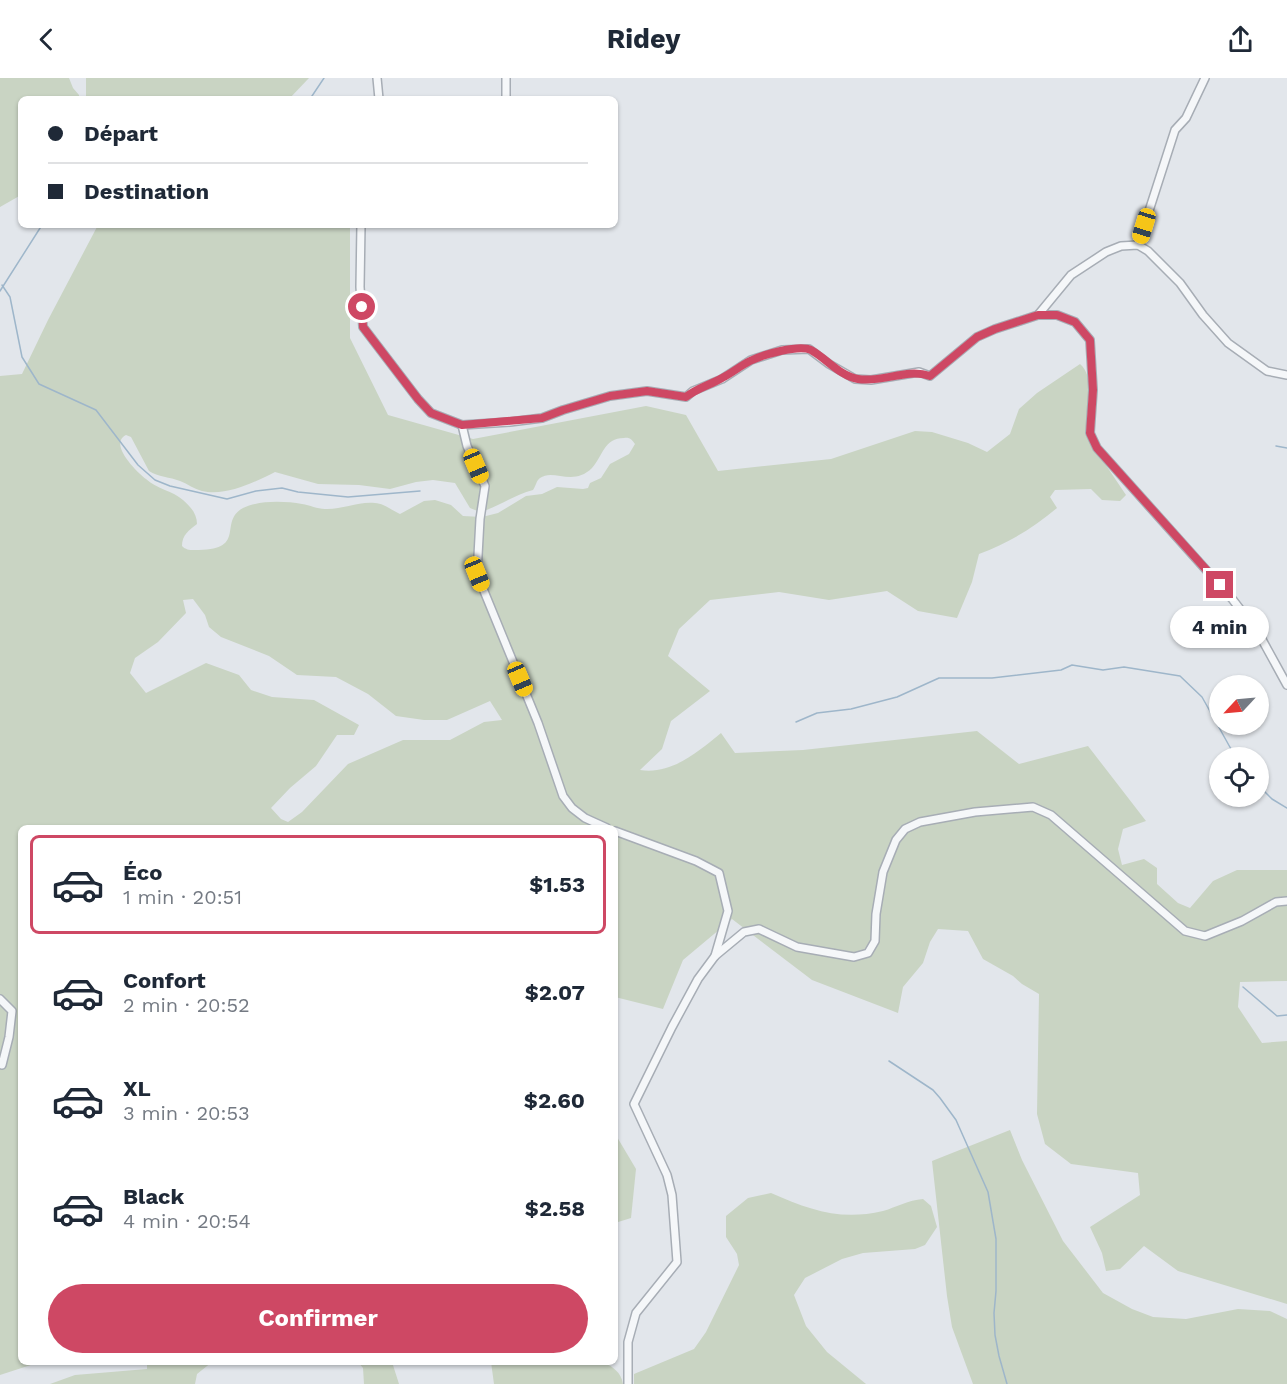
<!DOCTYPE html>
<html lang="fr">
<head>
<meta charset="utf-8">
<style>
	body { margin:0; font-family:"Work Sans",sans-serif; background:#f6f6f7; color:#1f2937; height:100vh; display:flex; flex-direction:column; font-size:22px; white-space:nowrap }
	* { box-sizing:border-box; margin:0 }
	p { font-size:20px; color:#747a83 }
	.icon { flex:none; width:33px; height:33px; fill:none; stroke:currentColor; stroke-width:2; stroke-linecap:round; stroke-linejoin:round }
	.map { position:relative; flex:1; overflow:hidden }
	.details { position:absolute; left:18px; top:747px; width:600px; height:540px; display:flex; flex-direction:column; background:#fff; border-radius:9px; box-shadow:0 2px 4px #0004 }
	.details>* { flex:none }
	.hud { position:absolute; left:18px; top:18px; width:600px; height:132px; border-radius:9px; box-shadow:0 2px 4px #0004; display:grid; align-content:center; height:132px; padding:0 30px; background:#fff }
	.needle { width:39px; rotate:244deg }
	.buttons { position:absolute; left:1209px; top:597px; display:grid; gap:12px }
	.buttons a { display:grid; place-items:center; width:60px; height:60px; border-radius:50%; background:#fff; box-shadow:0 2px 4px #0004; font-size:30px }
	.end { position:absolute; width:27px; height:27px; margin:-14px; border:8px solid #ce4864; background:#fff; box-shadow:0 0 0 3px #fff }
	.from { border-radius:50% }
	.bubble { position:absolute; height:42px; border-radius:21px; background:#fff; box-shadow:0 2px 4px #0004; font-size:20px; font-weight:700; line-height:42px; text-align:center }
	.car { position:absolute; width:18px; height:36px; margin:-18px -9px; border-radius:8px; box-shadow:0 0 4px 2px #0007; background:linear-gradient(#f5c518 24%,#345 0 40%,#f5c518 0 76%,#345 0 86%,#f5c518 0) }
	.hud b { display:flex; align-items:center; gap:21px; height:57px; font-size:22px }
	.hud b+b { border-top:2px solid #e0e1e3 }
	.hud i { width:15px; height:15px; background:#1f2937 }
	ul { padding:10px 0 0; list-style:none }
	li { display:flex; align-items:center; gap:18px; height:99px; margin:0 12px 9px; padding:0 18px; border:3px solid transparent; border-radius:9px }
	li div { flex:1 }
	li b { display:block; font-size:22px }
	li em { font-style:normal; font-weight:700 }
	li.selected { border-color:#ce4864 }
	li>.icon { width:54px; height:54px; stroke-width:1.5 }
	.cta { display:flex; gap:12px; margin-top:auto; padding:12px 30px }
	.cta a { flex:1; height:69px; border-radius:36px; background:#ce4864; color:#fff; font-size:24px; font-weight:700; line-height:69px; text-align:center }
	header { display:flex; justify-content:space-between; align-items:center; height:78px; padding:0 30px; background:#fff; font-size:27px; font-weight:700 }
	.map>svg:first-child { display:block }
</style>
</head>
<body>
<header><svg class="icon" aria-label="back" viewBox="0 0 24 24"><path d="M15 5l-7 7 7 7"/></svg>Ridey<svg class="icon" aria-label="share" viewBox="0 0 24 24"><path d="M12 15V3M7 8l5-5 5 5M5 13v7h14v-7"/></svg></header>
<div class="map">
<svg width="1287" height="1306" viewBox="0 0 1287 1306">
	<rect width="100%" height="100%" fill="#e2e6eb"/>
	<g fill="#c9d4c3" fill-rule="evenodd">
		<polygon points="0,0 69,0 73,10 79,17 79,21 21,21 21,117 0,129"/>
		<polygon points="86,0 309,0 289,21 86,21"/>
		<path d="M98 147H350V260L388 337 473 361 646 328 686 337 718 393 831 381 915 353 932 354 968 365 987 374 1010 356 1019 331 1037 315 1080 286C1096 299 1088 337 1085 356L1126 417 1120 423 1102 422 1091 411 1055 412 1050 419 1057 430C1033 450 1009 465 979 476L972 504 957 540 918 533 887 513 829 522 779 514 710 522 679 551 668 578 710 613 671 643 662 671 640 692C671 697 698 674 721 655L735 675 803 672 977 653 1019 686 1088 668 1146 743 1123 751 1118 771 1122 787 1144 781 1157 790V806L1178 825 1190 830 1213 803 1237 792H1287V903L1240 904 1238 929 1262 965 1287 963V1226L1178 1193 1144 1168 1120 1191 1106 1193 1102 1175 1090 1149 1140 1117 1138 1095 1071 1086 1045 1066 1037 1036 1039 916 1022 906 1013 898 983 881 968 853 938 851 930 864 923 885 903 909 898 935 812 902 732 841 683 882 663 931 615 919V750H21V1284H40L0 1297V298L22 296 48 242ZM126 357 131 359 149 393C158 399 170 399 180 403 188 406 194 411 202 413 225 419 255 404 275 394L318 406 359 407 390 411 416 404 433 402 455 405 470 430 480 434C499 429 513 417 533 412 536 408 536 403 540 400 553 390 573 409 592 390 603 378 604 360 624 360 630 359 632 362 635 366L629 376 610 386 601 400 590 405 588 410 583 411 557 409 542 416 526 418 498 435 482 439 463 438 451 427 435 422 424 423 400 436C393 433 383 425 375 425 359 423 341 432 325 431 317 431 310 427 302 426 285 423 259 422 243 430 218 444 247 471 199 472 192 472 187 473 182 468 182 457 189 452 197 446 197 436 191 429 183 422 173 413 157 411 146 401 137 394 108 366 126 357ZM193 521 205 537 209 549 221 559 269 578 297 597 336 599 368 616 396 638 424 642H447L490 623 502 642 484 644 450 662H403L348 686 302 734 288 744 281 741 271 730 290 710 316 688 337 657H354L359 647 314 622 272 619 251 612 239 597 206 585 146 615 130 595 135 580 158 564 186 535 183 522Z"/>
		<polygon points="1010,1052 1022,1082 1063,1163 1103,1215 1132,1231 1153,1239 1186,1241 1238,1231 1270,1233 1287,1241 1287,1306 973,1306 952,1249 947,1218 932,1083"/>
		<polygon points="615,1058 617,1059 636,1091 631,1140 615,1145"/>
		<path d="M771 1115C810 1132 840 1143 883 1133 897 1129 908 1122 923 1121L931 1128 937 1149 925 1167 915 1171 863 1175 842 1181 805 1200 794 1217 806 1248 827 1274 866 1306H634V1296L694 1271 706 1254 739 1187 737 1176 726 1159V1138L748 1120Z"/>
		<polygon points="147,1284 212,1284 197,1296 195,1306 50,1306 75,1297 147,1291"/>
		<polygon points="358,1284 392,1284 399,1306 364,1306 363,1290"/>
		<path d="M491 1284H603C613 1289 621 1294 623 1306H494Z"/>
	</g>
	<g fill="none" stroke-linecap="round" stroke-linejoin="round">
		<g stroke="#9eb6ca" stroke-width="1.5">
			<polyline points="310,21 324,0"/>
			<polyline points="2,207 10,219 22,279 39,306 96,332 138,387 155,402 170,408 227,421 256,413 282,410 298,414 348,419 420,413"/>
			<polyline points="0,213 42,147"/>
			<polyline points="1276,368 1287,370"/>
			<polyline points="796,644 817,635 851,631 897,619 939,600 992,600 1061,592 1072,587 1103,592 1124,589 1180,598 1202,619 1236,680"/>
			<polyline points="1258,707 1272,721 1287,730"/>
			<polyline points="1243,909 1277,938 1287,937"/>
			<polyline points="889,983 933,1012 940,1020 956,1042 988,1114 996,1161 996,1213 994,1235 995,1257 999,1278 1007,1306"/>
		</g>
		<defs>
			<g id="minor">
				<polyline points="377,0 379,21"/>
				<polyline points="506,21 506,0"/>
				<polyline points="361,147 360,209 363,249 418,321 431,335 462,347 510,344 542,340 563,332 610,318 647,313 686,319 693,313 722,301 751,282 782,272 809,271 829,286 855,301 871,302 919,294 930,298 977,259 995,251 1038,237 1057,237 1075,244 1090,262 1093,312 1090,355 1097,370 1233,522 1259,556 1287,607"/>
				<polyline points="1138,167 1175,52 1186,40 1205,0"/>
				<polyline points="1038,237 1071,197 1106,174 1121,168 1138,167 1148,173 1180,205 1203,237 1228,265 1267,293 1287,297"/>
				<polyline points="462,347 467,368 485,408 480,441 477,496 538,645 563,718 572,730 585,740 607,750"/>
				<polyline points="615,753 696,783 719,795 728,833 715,878"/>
				<polyline points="0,921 12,933 9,959 2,987"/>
				<polyline points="628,1306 628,1264 636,1235 677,1184 672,1117 667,1097 634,1026 672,949 698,901 715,878 744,854 759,851 797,869 854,879 868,875 875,863 876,836 883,794 896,762 905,751 920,744 975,734 1033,729 1051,737 1185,853 1205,858 1242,843 1276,824 1287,823"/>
			</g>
		</defs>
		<use href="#minor" stroke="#a7adb5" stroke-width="10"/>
		<use href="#minor" stroke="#f5f7f9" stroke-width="7"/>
	</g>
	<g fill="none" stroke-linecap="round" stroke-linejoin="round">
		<path stroke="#ce4864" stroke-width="8" d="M362 229 363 249 418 321 431 335 462 347 542 340 563 332 610 318 647 313 686 319C697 310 710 307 722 300 732 295 740 288 750 283 762 277 799 266 811 272 827 281 840 298 858 301 883 305 906 290 930 298L977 259 995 251 1038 237H1057L1075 244 1090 262 1093 312 1090 355 1097 370 1220 507"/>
	</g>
</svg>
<div class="buttons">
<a><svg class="needle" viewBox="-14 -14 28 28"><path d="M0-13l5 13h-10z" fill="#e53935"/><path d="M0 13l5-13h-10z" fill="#747a83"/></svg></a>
<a><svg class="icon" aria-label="locate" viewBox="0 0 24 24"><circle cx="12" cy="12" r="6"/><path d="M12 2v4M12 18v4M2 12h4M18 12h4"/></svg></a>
</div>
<i class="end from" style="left:362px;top:229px"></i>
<i class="end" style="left:1220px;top:507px"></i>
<div class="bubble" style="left:1170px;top:528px;width:99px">4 min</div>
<i class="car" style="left:1144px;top:148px;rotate:197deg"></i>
<i class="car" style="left:476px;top:388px;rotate:157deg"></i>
<i class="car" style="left:477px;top:496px;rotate:158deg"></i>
<i class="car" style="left:520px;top:601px;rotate:157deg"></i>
<div class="hud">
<b><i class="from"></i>Départ</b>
<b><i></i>Destination</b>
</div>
<section class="details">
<ul>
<li class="selected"><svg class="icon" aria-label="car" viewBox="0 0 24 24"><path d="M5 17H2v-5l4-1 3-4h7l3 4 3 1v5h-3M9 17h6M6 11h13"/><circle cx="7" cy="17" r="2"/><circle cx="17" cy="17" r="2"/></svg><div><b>Éco</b><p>1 min · 20:51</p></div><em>$1.53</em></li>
<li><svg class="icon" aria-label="car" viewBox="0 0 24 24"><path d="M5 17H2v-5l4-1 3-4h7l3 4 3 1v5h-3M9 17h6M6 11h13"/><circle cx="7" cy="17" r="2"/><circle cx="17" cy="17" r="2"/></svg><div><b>Confort</b><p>2 min · 20:52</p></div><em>$2.07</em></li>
<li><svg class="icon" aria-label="car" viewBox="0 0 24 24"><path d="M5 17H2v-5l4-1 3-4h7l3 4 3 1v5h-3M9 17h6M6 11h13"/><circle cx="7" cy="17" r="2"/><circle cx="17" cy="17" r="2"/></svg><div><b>XL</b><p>3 min · 20:53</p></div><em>$2.60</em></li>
<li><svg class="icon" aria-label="car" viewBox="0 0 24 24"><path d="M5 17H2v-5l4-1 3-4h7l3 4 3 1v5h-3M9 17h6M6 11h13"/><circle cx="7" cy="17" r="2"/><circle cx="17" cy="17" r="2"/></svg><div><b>Black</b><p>4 min · 20:54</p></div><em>$2.58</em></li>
</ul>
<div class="cta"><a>Confirmer</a></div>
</section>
</div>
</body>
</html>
